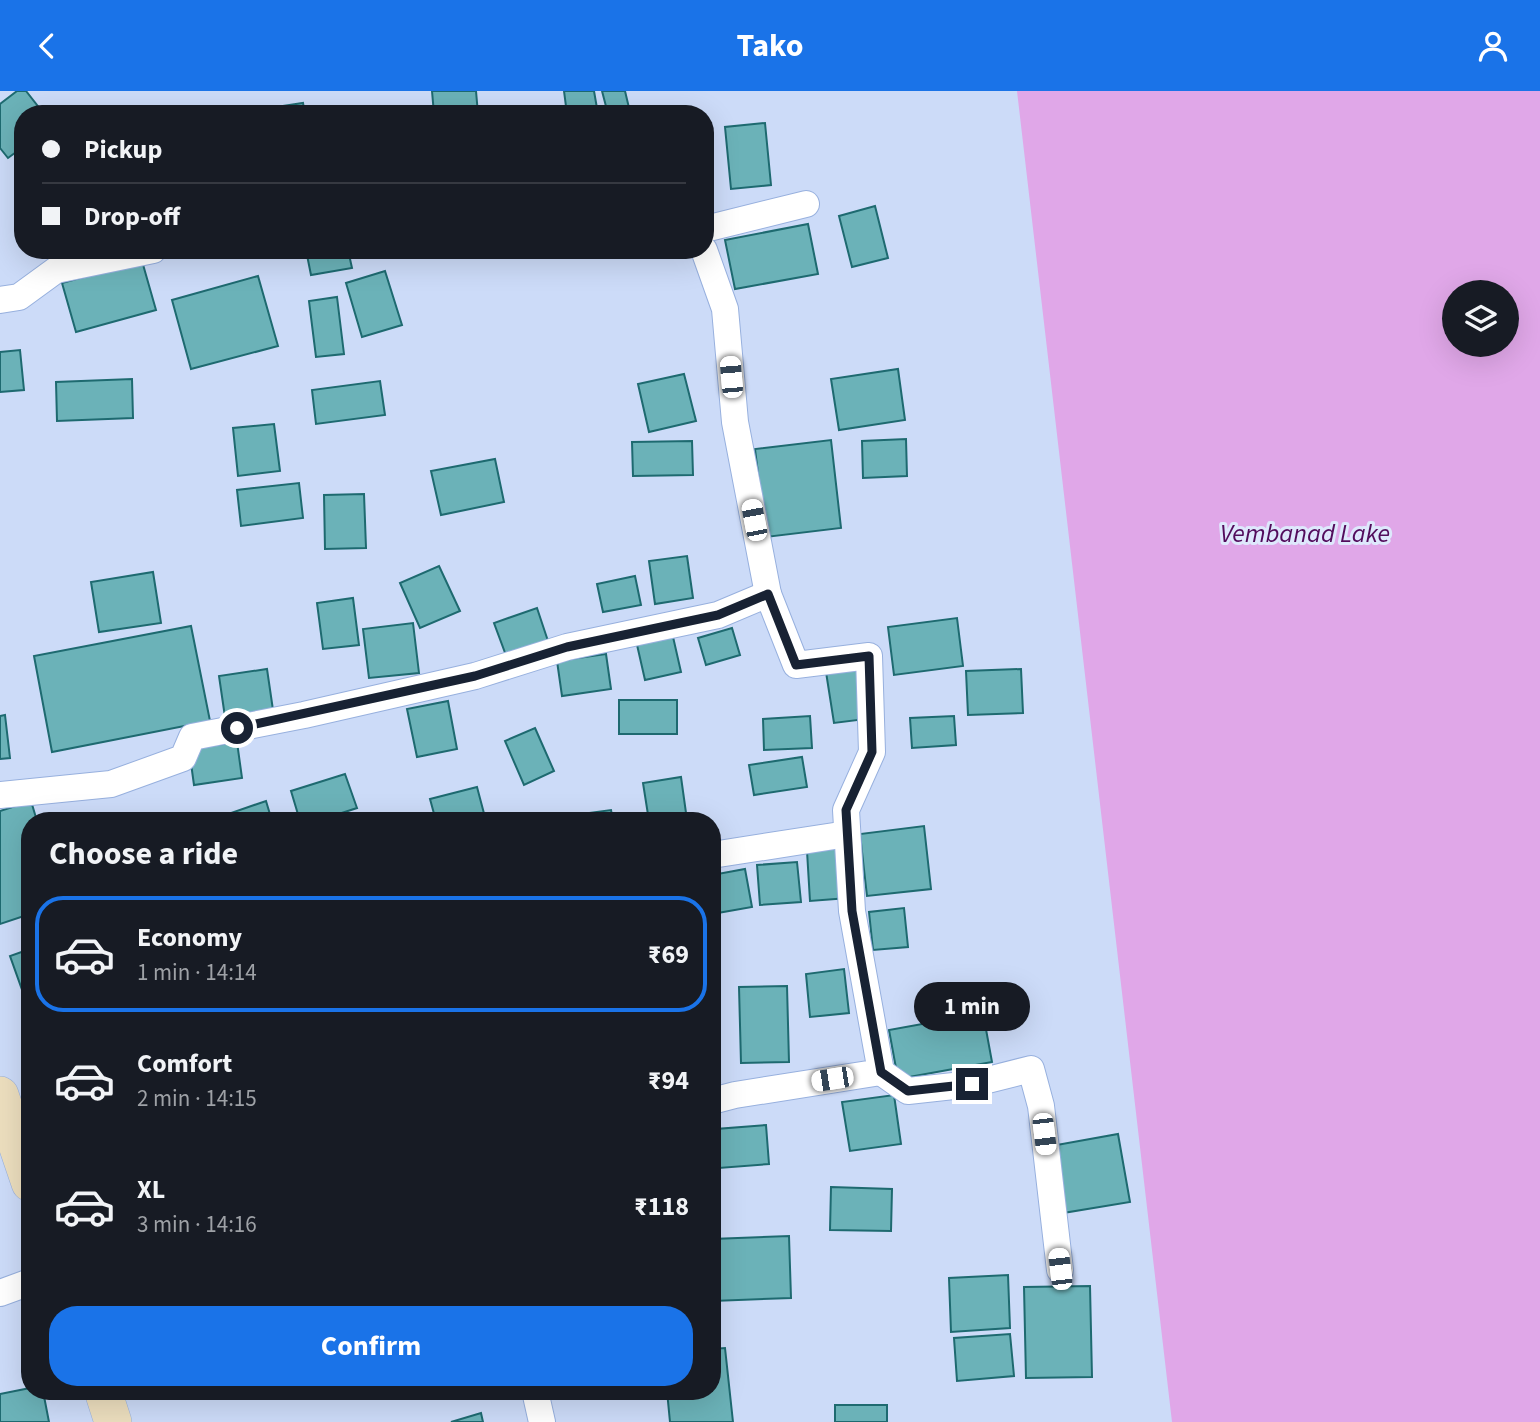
<!DOCTYPE html>
<html lang="en">
<head>
<meta charset="utf-8">
<style>
	body { margin:0; font-family:"Source Sans 3",sans-serif; background:#242831; color:#f1f3f6; height:100vh; display:flex; flex-direction:column; font-size:26px; white-space:nowrap }
	* { box-sizing:border-box; margin:0 }
	p { font-size:23px; color:#9ea1a6 }
	.icon { flex:none; width:38px; height:38px; fill:none; stroke:currentColor; stroke-width:2; stroke-linecap:round; stroke-linejoin:round }
	.map { position:relative; flex:1; overflow:hidden }
	.drawer { position:absolute; left:21px; top:721px; width:700px; height:588px; display:flex; flex-direction:column; background:#171b24; border-radius:28px; box-shadow:0 7px 28px #0002 }
	.drawer>* { flex:none }
	.banner { position:absolute; left:14px; top:14px; width:700px; height:154px; border-radius:28px; box-shadow:0 7px 28px #0002; display:grid; align-content:center; height:154px; padding:0 28px; background:#171b24 }
	.buttons { position:absolute; left:1442px; top:189px; display:grid; gap:14px }
	.buttons a { display:grid; place-items:center; width:77px; height:77px; border-radius:50%; background:#171b24; box-shadow:0 7px 28px #0002; font-size:35px }
	.end { position:absolute; width:32px; height:32px; margin:-16px; border:9px solid #182233; background:#fff; box-shadow:0 0 0 4px #fff }
	.from { border-radius:50% }
	.bubble { position:absolute; height:49px; border-radius:24px; background:#171b24; box-shadow:0 7px 28px #0002; font-size:23px; font-weight:700; line-height:49px; text-align:center }
	.car { position:absolute; width:21px; height:42px; margin:-21px -10px; border-radius:9px; box-shadow:0 0 5px 2px #0007; background:linear-gradient(#fff 24%,#345 0 40%,#fff 0 76%,#345 0 86%,#fff 0) }
	.banner b { display:flex; align-items:center; gap:24px; height:66px; font-size:26px }
	.banner b+b { border-top:2px solid #363941 }
	.banner i { width:18px; height:18px; background:#f1f3f6 }
	ul { padding:0; list-style:none }
	li { display:flex; align-items:center; gap:21px; height:116px; margin:0 14px 10px; padding:0 14px; border:4px solid transparent; border-radius:28px }
	li div { flex:1 }
	li b { display:block; font-size:26px }
	li em { font-style:normal; font-weight:700 }
	li.on { border-color:#1a73e8 }
	li>.icon { width:63px; height:63px; stroke-width:1.5 }
	h2 { padding:0 28px; font-size:32px; line-height:84px }
	.primary-button { display:flex; gap:14px; margin-top:auto; padding:14px 28px }
	.primary-button a { flex:1; height:80px; border-radius:28px; background:#1a73e8; color:#fff; font-size:28px; font-weight:700; line-height:80px; text-align:center }
	header { display:flex; justify-content:space-between; align-items:center; height:91px; padding:0 28px; background:#1a73e8; color:#fff; font-size:32px; font-weight:700 }
	.map>svg:first-child { display:block }
</style>
</head>
<body>
<header><svg class="icon" aria-label="back" viewBox="0 0 24 24"><path d="M15 5l-7 7 7 7"/></svg>Tako<svg class="icon" aria-label="person" viewBox="0 0 24 24"><circle cx="12" cy="8" r="4"/><path d="M4 21q1-7 8-7t8 7"/></svg></header>
<div class="map">
<svg width="1540" height="1331" viewBox="0 0 1540 1331">
	<rect width="100%" height="100%" fill="#ccdbf8"/>
	<path fill="#e0a7e8" fill-rule="evenodd" d="M1017 0H1540V1331H1172ZM1454 201H1507V254H1454Z"/>
	<g fill="#6bb2b8" stroke="#1e6a70" stroke-width="2">
		<polygon points="17,0 26,0 44,23 23,23 23,56 8,67 0,57 0,13"/>
		<polygon points="432,0 476,0 478,23 434,23"/>
		<polygon points="564,0 594,0 598,23 567,23"/>
		<polygon points="602,0 625,0 630,21 608,23"/>
		<polygon points="303,12 305,23 256,23 256,19"/>
		<polygon points="679,16 680,23 653,23 653,21"/>
		<polygon points="765,32 771,94 731,98 725,36"/>
		<polygon points="875,115 888,167 852,176 839,125"/>
		<polygon points="808,133 818,183 735,198 725,149"/>
		<polygon points="306,159 348,159 352,177 311,184"/>
		<polygon points="142,170 156,219 76,241 62,192"/>
		<polygon points="385,180 402,234 362,246 346,192"/>
		<polygon points="258,185 278,255 191,278 172,209"/>
		<polygon points="337,206 344,263 316,266 309,210"/>
		<polygon points="20,259 24,299 0,301 0,261"/>
		<polygon points="898,278 905,329 839,339 831,288"/>
		<polygon points="684,283 696,330 649,341 638,293"/>
		<polygon points="132,288 133,327 57,330 56,291"/>
		<polygon points="380,290 385,324 316,333 312,299"/>
		<polygon points="274,333 280,380 238,385 233,337"/>
		<polygon points="906,348 907,385 863,387 862,350"/>
		<polygon points="831,349 841,437 766,446 755,358"/>
		<polygon points="692,350 693,384 633,385 632,351"/>
		<polygon points="495,368 504,411 441,424 431,380"/>
		<polygon points="299,392 303,427 241,435 237,399"/>
		<polygon points="364,403 366,457 325,458 324,404"/>
		<polygon points="687,465 693,507 655,513 649,470"/>
		<polygon points="439,475 460,520 420,537 400,492"/>
		<polygon points="153,481 161,532 99,541 91,491"/>
		<polygon points="635,485 641,514 603,521 597,493"/>
		<polygon points="353,507 359,554 323,558 317,512"/>
		<polygon points="537,517 549,553 507,567 494,532"/>
		<polygon points="957,527 963,575 894,584 888,536"/>
		<polygon points="413,532 419,582 369,587 363,538"/>
		<polygon points="191,535 210,630 52,661 34,565"/>
		<polygon points="671,537 681,581 645,589 635,545"/>
		<polygon points="732,537 740,564 706,574 698,547"/>
		<polygon points="606,563 611,598 562,605 557,570"/>
		<polygon points="859,577 866,628 834,632 826,581"/>
		<polygon points="267,578 273,619 225,626 219,585"/>
		<polygon points="1021,578 1023,622 968,624 966,580"/>
		<rect x="619" y="609" width="58" height="34"/>
		<polygon points="448,610 457,658 417,666 407,618"/>
		<polygon points="5,624 10,667 0,668 0,625"/>
		<polygon points="810,625 812,657 764,659 763,628"/>
		<polygon points="954,625 956,654 912,657 910,627"/>
		<polygon points="535,637 554,680 524,694 505,650"/>
		<polygon points="237,651 242,687 194,694 189,658"/>
		<polygon points="802,666 807,696 754,704 749,674"/>
		<polygon points="345,683 357,717 317,730 300,730 291,700"/>
		<polygon points="681,686 687,729 649,730 643,692"/>
		<polygon points="477,696 486,730 436,730 430,708"/>
		<polygon points="31,710 37,730 30,730 30,823 0,833 0,720"/>
		<polygon points="266,710 272,730 231,730 228,723"/>
		<polygon points="611,719 613,730 567,730 566,725"/>
		<polygon points="924,735 931,798 867,805 860,743"/>
		<polygon points="844,757 848,807 810,810 807,760"/>
		<polygon points="797,771 801,811 760,814 757,774"/>
		<polygon points="745,778 752,816 712,823 712,784"/>
		<polygon points="904,817 908,856 873,859 869,821"/>
		<polygon points="30,858 30,906 25,907 10,865"/>
		<polygon points="844,878 849,922 810,926 806,883"/>
		<polygon points="787,895 789,971 741,972 739,896"/>
		<polygon points="983,922 992,971 898,988 889,939"/>
		<polygon points="712,923 720,991 712,991"/>
		<polygon points="894,1004 901,1053 850,1060 842,1011"/>
		<polygon points="766,1034 769,1073 719,1077 716,1038"/>
		<polygon points="1118,1043 1130,1111 1063,1122 1051,1055"/>
		<polygon points="831,1096 892,1098 891,1140 830,1139"/>
		<polygon points="789,1145 791,1207 713,1210 712,1148"/>
		<polygon points="1008,1184 1010,1237 951,1241 949,1187"/>
		<polygon points="1090,1195 1092,1286 1026,1287 1024,1196"/>
		<polygon points="1010,1243 1014,1285 957,1290 954,1247"/>
		<polygon points="725,1257 733,1331 670,1331 667,1300 712,1300 712,1258"/>
		<polygon points="30,1297 30,1300 43,1300 49,1331 0,1331 0,1303"/>
		<rect x="835" y="1314" width="52" height="17"/>
		<polygon points="481,1322 483,1331 451,1331"/>
	</g>
	<g fill="none" stroke-linecap="round" stroke-linejoin="round">
		<defs>
			<g id="minor">
				<polyline points="705,138 806,113"/>
				<polyline points="704,159 725,218 735,331 768,503"/>
				<polyline points="0,209 19,206 56,179 153,159"/>
				<polyline points="0,704 111,693 183,667 192,646 304,624 475,585 567,556 718,524 768,503 796,574 869,565 872,661 846,719 852,820 881,981 735,1004 712,1010"/>
				<polyline points="712,764 847,743"/>
				<polyline points="881,981 908,1000 972,993 1031,978 1041,1015 1060,1179"/>
				<polyline points="0,1202 30,1191"/>
				<polyline points="535,1300 542,1331"/>
			</g>
			<g id="secondary">
				<polyline points="0,1004 30,1092"/>
				<polyline points="103,1300 113,1331"/>
			</g>
		</defs>
		<use href="#minor" stroke="#97b0de" stroke-width="28"/>
		<use href="#secondary" stroke="#97b0de" stroke-width="38"/>
		<use href="#minor" stroke="#fff" stroke-width="26"/>
		<use href="#secondary" stroke="#ecdebe" stroke-width="37"/>
	</g>
	<g fill="none" stroke-linecap="round" stroke-linejoin="round">
		<polyline stroke="#182233" stroke-width="9" points="237,637 475,585 567,556 718,524 768,503 796,574 869,565 872,661 846,719 852,820 881,981 908,1000 972,993"/>
	</g>
	<g text-anchor="middle" stroke-width="6" stroke-linejoin="round" paint-order="stroke">
		<g font-size="26" font-style="italic" fill="#520c5c" stroke="#dee8fc">
			<text x="1305" y="451">Vembanad Lake</text>
		</g>
	</g>
</svg>
<div class="buttons">
<a><svg class="icon" aria-label="layers" viewBox="0 0 24 24"><path d="M12 4l9 5-9 5-9-5zM3 14l9 5 9-5"/></svg></a>
</div>
<i class="end from" style="left:237px;top:637px"></i>
<i class="end" style="left:972px;top:993px"></i>
<div class="bubble" style="left:914px;top:891px;width:116px">1 min</div>
<i class="car" style="left:731px;top:286px;rotate:355deg"></i>
<i class="car" style="left:754px;top:429px;rotate:349deg"></i>
<i class="car" style="left:832px;top:988px;rotate:261deg"></i>
<i class="car" style="left:1044px;top:1043px;rotate:173deg"></i>
<i class="car" style="left:1060px;top:1178px;rotate:353deg"></i>
<div class="banner">
<b><i class="from"></i>Pickup</b>
<b><i></i>Drop-off</b>
</div>
<section class="drawer">
<h2>Choose a ride</h2>
<ul>
<li class="on"><svg class="icon" aria-label="car" viewBox="0 0 24 24"><path d="M5 17H2v-5l4-1 3-4h7l3 4 3 1v5h-3M9 17h6M6 11h13"/><circle cx="7" cy="17" r="2"/><circle cx="17" cy="17" r="2"/></svg><div><b>Economy</b><p>1 min · 14:14</p></div><em>₹69</em></li>
<li><svg class="icon" aria-label="car" viewBox="0 0 24 24"><path d="M5 17H2v-5l4-1 3-4h7l3 4 3 1v5h-3M9 17h6M6 11h13"/><circle cx="7" cy="17" r="2"/><circle cx="17" cy="17" r="2"/></svg><div><b>Comfort</b><p>2 min · 14:15</p></div><em>₹94</em></li>
<li><svg class="icon" aria-label="car" viewBox="0 0 24 24"><path d="M5 17H2v-5l4-1 3-4h7l3 4 3 1v5h-3M9 17h6M6 11h13"/><circle cx="7" cy="17" r="2"/><circle cx="17" cy="17" r="2"/></svg><div><b>XL</b><p>3 min · 14:16</p></div><em>₹118</em></li>
</ul>
<div class="primary-button"><a>Confirm</a></div>
</section>
</div>
</body>
</html>
